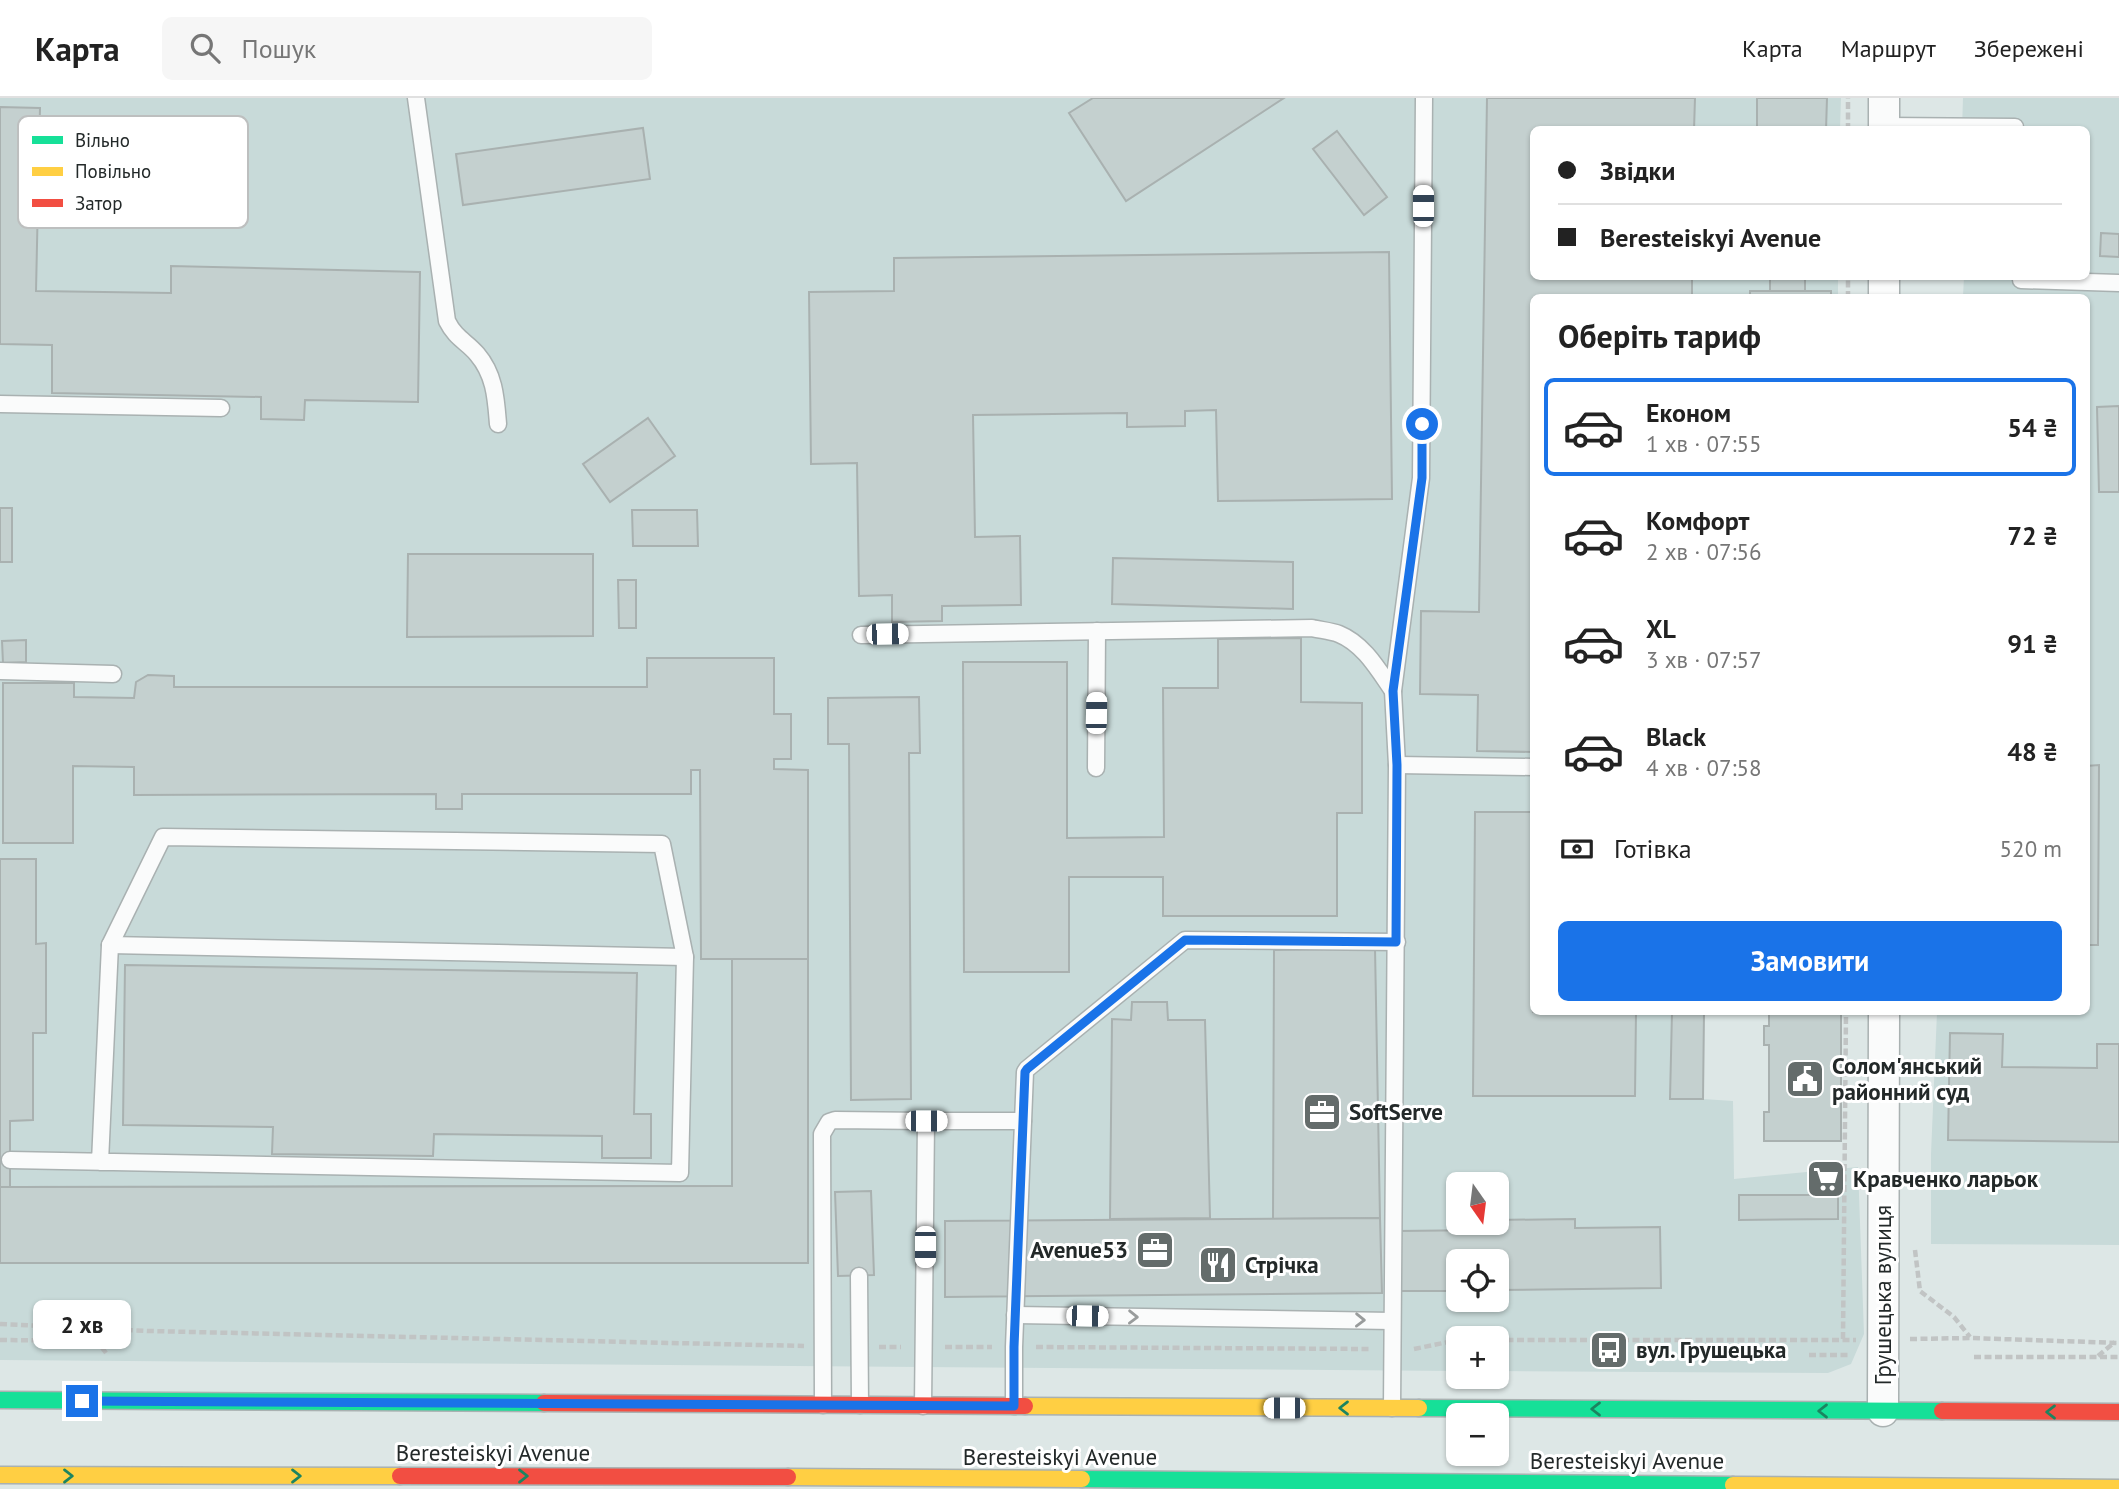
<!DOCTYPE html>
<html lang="uk">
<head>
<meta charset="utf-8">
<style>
	body { margin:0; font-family:"PT Sans",sans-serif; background:#f6f6f6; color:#222; height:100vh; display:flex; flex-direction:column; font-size:26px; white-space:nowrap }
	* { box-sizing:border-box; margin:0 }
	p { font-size:23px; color:#767676 }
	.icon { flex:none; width:38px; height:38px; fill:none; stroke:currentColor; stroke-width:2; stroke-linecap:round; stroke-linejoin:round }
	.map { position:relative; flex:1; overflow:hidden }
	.sheet { position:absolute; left:1530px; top:196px; width:560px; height:721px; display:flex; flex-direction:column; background:#fff; border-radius:10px; box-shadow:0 2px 5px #0004 }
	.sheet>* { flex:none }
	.guide { position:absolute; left:1530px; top:28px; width:560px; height:154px; border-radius:10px; box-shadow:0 2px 5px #0004; display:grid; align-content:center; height:154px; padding:0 28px; background:#fff }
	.needle { width:46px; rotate:166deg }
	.buttons { position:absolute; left:1446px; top:1074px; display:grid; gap:14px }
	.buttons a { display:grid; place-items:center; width:63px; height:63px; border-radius:10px; background:#fff; box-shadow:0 2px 5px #0004; font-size:35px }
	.end { position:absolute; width:32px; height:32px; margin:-16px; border:9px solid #1a73e8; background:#fff; box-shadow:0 0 0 4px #fff }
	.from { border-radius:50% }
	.bubble { position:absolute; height:49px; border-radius:10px; background:#fff; box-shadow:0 2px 5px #0004; font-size:23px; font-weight:600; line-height:49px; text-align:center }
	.car { position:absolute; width:21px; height:42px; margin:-21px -10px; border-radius:9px; box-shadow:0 0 5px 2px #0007; background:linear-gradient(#fff 24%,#345 0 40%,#fff 0 76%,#345 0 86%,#fff 0) }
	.guide b { display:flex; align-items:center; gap:24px; height:66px; font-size:26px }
	.guide b+b { border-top:2px solid #e0e0e0 }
	.guide i { width:18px; height:18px; background:#222 }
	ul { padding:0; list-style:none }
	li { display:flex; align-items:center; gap:21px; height:98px; margin:0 14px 10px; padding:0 14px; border:4px solid transparent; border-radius:10px }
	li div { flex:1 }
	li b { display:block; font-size:26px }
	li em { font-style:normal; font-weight:600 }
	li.current { border-color:#1a73e8 }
	li>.icon { width:63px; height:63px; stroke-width:1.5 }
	h2 { padding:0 28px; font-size:32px; line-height:84px }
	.pay { display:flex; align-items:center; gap:18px; height:77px; padding:0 28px; font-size:26px }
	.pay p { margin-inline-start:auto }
	.button { display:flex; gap:14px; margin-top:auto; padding:14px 28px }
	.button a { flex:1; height:80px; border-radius:10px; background:#1a73e8; color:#fff; font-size:28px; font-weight:600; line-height:80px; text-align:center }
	header { display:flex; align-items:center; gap:42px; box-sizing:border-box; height:98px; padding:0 35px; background:#fff; border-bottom:2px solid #e0e0e0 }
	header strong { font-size:33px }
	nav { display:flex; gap:38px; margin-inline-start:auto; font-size:24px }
	.search { width:490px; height:63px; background:#f6f6f6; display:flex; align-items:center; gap:18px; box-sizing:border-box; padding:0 24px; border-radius:10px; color:#767676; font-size:26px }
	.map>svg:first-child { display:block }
</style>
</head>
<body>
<header>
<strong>Карта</strong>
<div class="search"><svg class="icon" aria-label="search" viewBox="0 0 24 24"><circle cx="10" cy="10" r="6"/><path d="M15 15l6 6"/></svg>Пошук</div>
<nav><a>Карта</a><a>Маршрут</a><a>Збережені</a></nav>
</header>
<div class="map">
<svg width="2119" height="1391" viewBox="0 0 2119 1391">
	<rect width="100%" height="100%" fill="#dde7e6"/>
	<g fill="#c8dad9" fill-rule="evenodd">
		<path d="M0 0H1841L1840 31 1533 32V178L1838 179V199L1533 200V914H1704L1703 1001 1733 1003 1734 1081 1858 1069 1864 1236 1851 1266 1828 1275 1496 1273V1241H1458V1273L0 1262ZM1458 1087H1496V1125H1458ZM1458 1164H1496V1202H1458Z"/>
		<polygon points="1963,0 2119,0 2119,1147 1931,1146 1931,1056 1937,914 2086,914 2086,200 1960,199 1963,198 1964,179 2086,178 2086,32 1962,31"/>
	</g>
	<g fill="#c4d0cf" stroke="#a9b1b0" stroke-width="2">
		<polygon points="1093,0 1284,0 1126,103 1069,15"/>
		<polygon points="1487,0 1695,0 1694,32 1533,32 1533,178 1692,178 1692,200 1533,200 1533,654 1477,653 1478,597 1420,596 1421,513 1479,514"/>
		<polygon points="1757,0 1827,0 1826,32 1757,32"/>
		<polygon points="0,9 40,10 36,193 171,195 171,168 420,174 418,304 305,302 304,322 261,321 261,299 52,295 52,247 0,246"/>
		<polygon points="643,30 650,81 463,107 456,56"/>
		<polygon points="1337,33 1387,99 1364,117 1313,51"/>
		<polygon points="2101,135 2119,136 2119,159 2100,158"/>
		<polygon points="1389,154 1392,401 1218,403 1216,312 1185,313 1185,328 1127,329 1127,315 973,317 975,439 1020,438 1021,507 942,508 942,523 892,524 892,497 859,498 857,365 811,366 809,194 894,193 894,160"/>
		<rect x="1770" y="178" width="35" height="15"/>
		<rect x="1750" y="193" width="81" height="7"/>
		<polygon points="2119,308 2119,394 2099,394 2097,309"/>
		<polygon points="648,320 675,358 610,404 583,366"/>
		<rect x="0" y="410" width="12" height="54"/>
		<polygon points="632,412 697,412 698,448 633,448"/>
		<polygon points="408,456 593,456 593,538 407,539"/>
		<polygon points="1113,460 1293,464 1293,511 1112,506"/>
		<polygon points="618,482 636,482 636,530 619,530"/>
		<polygon points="1301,540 1301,604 1362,605 1362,715 1337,715 1337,818 1163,818 1163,779 1069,779 1069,874 964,874 963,564 1067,564 1067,740 1164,739 1163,590 1218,590 1218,541"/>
		<polygon points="26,542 26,564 3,565 2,543"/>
		<polygon points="647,560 774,560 774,616 791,616 791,661 774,661 774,671 808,672 808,1165 0,1165 0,761 36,761 36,846 46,845 46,935 33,935 33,1022 10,1023 10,1089 732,1088 732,861 701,861 700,672 691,672 691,696 462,696 462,711 436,711 436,696 134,697 134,669 73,668 73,745 3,745 3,585 74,585 74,599 134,600 136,584 148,577 174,578 174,589 647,589"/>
		<polygon points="919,599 920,655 909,655 911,1001 851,1002 849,646 828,646 828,600"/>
		<polygon points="2099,667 2098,847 2086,847 2086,668"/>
		<polygon points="1475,714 1533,714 1533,914 1636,914 1635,998 1473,998"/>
		<polygon points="1375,850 1380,1120 1273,1121 1274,852"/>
		<polygon points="732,861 808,861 808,1165 0,1165 0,1089 732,1088"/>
		<polygon points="125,867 637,875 634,1016 651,1016 651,1060 602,1060 602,1038 434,1036 433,1058 272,1056 273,1029 123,1027"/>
		<polygon points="1132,904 1167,904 1168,922 1205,922 1210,1120 1110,1121 1112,921 1131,922"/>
		<polygon points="1672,914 1704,914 1703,1001 1670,1001"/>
		<polygon points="1769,914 1841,914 1841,1043 1764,1043 1764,1014 1769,1014 1769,947 1764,947 1764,928 1769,928"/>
		<polygon points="1950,935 2003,936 2002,969 2097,970 2097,946 2119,946 2119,1044 1948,1042"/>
		<polygon points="871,1093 874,1177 838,1178 835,1094"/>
		<polygon points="1739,1097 1838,1097 1838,1121 1739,1122"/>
		<polygon points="1380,1120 1382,1195 945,1199 945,1123"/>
		<polygon points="1575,1121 1575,1130 1660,1129 1661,1190 1496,1192 1496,1164 1458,1164 1458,1193 1399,1193 1399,1133 1488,1132 1488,1125 1496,1125 1496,1122"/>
	</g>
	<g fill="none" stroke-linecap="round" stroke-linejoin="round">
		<defs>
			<g id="lane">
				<path d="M416 0 447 223C456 241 466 243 477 256 495 277 496 301 498 326"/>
				<polyline points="1884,28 2015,29 2015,32"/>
				<polyline points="2021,178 2021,182 2119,185"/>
				<polyline points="0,306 221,310"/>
				<path d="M861 537 1312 530C1320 532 1331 533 1339 536 1364 546 1379 573 1393 593"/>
				<polyline points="0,573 113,576"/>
				<polyline points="1397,667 1533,669"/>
				<polyline points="1096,670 1097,533"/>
				<polyline points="110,847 685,859"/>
				<polyline points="10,1062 680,1075 685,859 662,746 163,739 110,847 100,1064"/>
				<polyline points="859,1178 860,1307"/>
				<polyline points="1015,1217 1392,1223"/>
				<polyline points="823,1307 822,1036 829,1024 835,1022 926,1023"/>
				<polyline points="923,1308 926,1023 1023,1023"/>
				<polyline points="1014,1308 1014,1249 1025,974 1027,971 1185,842 1397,844"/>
				<polyline points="1392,1310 1397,667 1393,593 1421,380 1424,0"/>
			</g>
			<g id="street">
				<polyline points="1884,32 1884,0"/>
				<polyline points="1884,178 1884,200"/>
				<polyline points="1883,1313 1884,914"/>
			</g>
			<g id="fast">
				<polyline points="0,1302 544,1305"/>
				<polyline points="1419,1310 1942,1313"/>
				<polyline points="1082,1381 1733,1387"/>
			</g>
			<g id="slow">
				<polyline points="1025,1308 1419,1310"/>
				<polyline points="0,1377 400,1378"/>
				<polyline points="788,1379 1082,1381"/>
				<polyline points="1733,1387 2119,1390"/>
			</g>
			<g id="jam">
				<polyline points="544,1305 1025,1308"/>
				<polyline points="1942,1313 2119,1314"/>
				<polyline points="400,1378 788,1379"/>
			</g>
		</defs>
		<use href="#lane" stroke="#a9b1b1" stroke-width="19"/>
		<use href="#street" stroke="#a9b1b1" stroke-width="33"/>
		<use href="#fast" stroke="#a9b1b1" stroke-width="19"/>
		<use href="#slow" stroke="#a9b1b1" stroke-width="19"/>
		<use href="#jam" stroke="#a9b1b1" stroke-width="19"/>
		<g stroke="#c1c4c4" stroke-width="4.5" stroke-dasharray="7 3.5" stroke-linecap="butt">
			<polyline points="1848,32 1848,0"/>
			<polyline points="1848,200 1848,178"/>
			<polyline points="1915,1152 1920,1193 1954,1219 1970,1239"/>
			<polyline points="0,1226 149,1233 804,1248"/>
			<polyline points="1843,1241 1846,914"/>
			<polyline points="1910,1241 1971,1240 2119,1245"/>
			<polyline points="0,1242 97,1243 106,1255"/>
			<polyline points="1496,1242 1856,1242"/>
			<polyline points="879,1249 901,1249"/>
			<polyline points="945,1249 992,1249"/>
			<polyline points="1036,1249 1370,1251"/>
			<polyline points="1414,1251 1458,1242"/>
			<polyline points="1809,1257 1851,1257"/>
			<polyline points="2098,1258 2115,1244"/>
			<polyline points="1974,1259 2119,1259"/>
		</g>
		<use href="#lane" stroke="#fafbfb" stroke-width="16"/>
		<use href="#street" stroke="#fafbfb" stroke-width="30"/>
		<use href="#fast" stroke="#16e098" stroke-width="16"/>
		<use href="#slow" stroke="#ffcf43" stroke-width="16"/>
		<use href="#jam" stroke="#f24e42" stroke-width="16"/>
	</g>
	<defs><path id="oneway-chevron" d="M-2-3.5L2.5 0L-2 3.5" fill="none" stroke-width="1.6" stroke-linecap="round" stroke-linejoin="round" transform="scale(1.75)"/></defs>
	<g stroke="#999c9c">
		<use href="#oneway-chevron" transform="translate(1133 1219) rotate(1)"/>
		<use href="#oneway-chevron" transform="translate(1360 1222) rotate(1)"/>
	</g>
	<g stroke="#1c8460">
		<use href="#oneway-chevron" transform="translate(1344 1310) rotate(-180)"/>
		<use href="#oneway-chevron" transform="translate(1596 1311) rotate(-180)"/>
		<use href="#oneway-chevron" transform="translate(1823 1313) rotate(-180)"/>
		<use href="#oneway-chevron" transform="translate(2051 1314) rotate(-180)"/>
		<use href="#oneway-chevron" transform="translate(68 1378)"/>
		<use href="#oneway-chevron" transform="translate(296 1378)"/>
		<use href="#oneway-chevron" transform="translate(523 1378)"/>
	</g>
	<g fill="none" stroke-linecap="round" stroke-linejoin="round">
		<polyline stroke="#1a73e8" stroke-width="9" points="82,1303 1014,1308 1014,1249 1025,974 1027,971 1185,842 1396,844 1397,667 1393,593 1422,380 1422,326"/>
	</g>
	<defs>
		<symbol id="civic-square" viewBox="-11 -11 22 22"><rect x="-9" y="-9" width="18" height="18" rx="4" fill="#646c6b" stroke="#fff"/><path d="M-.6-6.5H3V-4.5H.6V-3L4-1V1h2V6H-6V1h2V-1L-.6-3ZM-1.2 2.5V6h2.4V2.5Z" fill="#fff"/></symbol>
		<symbol id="office-square" viewBox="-11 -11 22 22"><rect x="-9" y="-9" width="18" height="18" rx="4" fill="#646c6b" stroke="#fff"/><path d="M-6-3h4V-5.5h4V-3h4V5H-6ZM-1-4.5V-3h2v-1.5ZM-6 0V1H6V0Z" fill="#fff"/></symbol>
		<symbol id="supermarket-square" viewBox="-11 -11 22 22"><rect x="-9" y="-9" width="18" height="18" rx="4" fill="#646c6b" stroke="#fff"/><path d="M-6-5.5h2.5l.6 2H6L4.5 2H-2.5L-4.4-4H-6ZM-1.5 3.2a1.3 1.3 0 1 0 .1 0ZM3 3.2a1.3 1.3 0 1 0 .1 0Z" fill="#fff"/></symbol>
		<symbol id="restaurant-square" viewBox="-11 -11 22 22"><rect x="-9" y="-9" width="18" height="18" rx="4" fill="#646c6b" stroke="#fff"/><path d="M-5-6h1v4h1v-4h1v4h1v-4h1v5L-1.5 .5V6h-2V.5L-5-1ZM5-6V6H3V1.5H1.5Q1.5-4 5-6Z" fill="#fff"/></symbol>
		<symbol id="bus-square" viewBox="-11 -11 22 22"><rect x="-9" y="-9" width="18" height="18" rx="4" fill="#646c6b" stroke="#fff"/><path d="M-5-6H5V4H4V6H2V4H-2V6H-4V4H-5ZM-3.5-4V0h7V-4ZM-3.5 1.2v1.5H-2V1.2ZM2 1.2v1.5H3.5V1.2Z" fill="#fff"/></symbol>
	</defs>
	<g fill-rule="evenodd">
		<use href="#civic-square" x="1783" y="959" width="44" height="44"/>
		<use href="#office-square" x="1300" y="992" width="44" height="44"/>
		<use href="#supermarket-square" x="1804" y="1059" width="44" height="44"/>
		<use href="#office-square" x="1133" y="1130" width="44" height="44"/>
		<use href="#restaurant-square" x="1196" y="1145" width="44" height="44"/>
		<use href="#bus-square" x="1587" y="1230" width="44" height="44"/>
	</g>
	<g text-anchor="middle" stroke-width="6" stroke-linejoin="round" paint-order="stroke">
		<g font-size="23" font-weight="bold" fill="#232929" stroke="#fff" text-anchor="start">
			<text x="1832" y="976">Солом'янський<tspan x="1832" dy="26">районний суд</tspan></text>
			<text x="1349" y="1022">SoftServe</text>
			<text x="1853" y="1089">Кравченко ларьок</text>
			<text x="1128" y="1160" text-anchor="end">Avenue53</text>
			<text x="1245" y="1175">Стрічка</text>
			<text x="1636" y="1260">вул. Грушецька</text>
		</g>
		<g font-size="23" fill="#232929" stroke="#fff">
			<text transform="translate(1883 1197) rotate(-90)" y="8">Грушецька вулиця</text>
			<text x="493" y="1363">Beresteiskyi Avenue</text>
			<text x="1060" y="1367">Beresteiskyi Avenue</text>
			<text x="1627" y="1371">Beresteiskyi Avenue</text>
		</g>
	</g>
	<rect x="18" y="18" width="230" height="112" rx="10" fill="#fff" stroke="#bdbfbf" stroke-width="2"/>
	<rect x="32" y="38" width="31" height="8" fill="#16e098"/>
	<rect x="32" y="69" width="31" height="9" fill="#ffcf43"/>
	<rect x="32" y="101" width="31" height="8" fill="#f24e42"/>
	<g font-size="19" fill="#232929">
		<text x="75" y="49">Вільно</text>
		<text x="75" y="80">Повільно</text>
		<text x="75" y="112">Затор</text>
	</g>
</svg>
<div class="buttons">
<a><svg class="needle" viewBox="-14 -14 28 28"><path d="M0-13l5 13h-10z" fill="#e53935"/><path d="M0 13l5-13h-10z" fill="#767676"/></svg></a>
<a><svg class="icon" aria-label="locate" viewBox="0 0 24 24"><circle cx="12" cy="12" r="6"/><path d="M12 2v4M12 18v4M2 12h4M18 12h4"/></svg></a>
<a>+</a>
<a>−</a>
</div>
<i class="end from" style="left:1422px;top:326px"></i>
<i class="end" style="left:82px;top:1303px"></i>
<div class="bubble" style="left:33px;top:1202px;width:98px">2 хв</div>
<i class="car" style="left:1423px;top:108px;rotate:0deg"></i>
<i class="car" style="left:887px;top:536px;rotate:89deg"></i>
<i class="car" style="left:1096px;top:615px;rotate:1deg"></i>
<i class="car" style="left:926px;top:1023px;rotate:90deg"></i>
<i class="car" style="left:925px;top:1149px;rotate:180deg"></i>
<i class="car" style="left:1087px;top:1218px;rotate:91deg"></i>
<i class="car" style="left:1284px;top:1310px;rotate:270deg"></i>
<div class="guide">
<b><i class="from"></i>Звідки</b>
<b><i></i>Beresteiskyi Avenue</b>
</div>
<section class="sheet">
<h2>Оберіть тариф</h2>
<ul>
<li class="current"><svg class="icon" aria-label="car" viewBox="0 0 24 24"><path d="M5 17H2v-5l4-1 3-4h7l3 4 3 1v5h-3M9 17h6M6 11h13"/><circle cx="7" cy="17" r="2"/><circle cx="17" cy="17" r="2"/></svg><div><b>Економ</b><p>1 хв · 07:55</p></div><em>54 ₴</em></li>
<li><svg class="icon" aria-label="car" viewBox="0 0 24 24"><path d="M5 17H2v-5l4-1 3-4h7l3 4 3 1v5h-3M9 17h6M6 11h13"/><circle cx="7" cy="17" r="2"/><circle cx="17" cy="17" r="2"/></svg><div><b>Комфорт</b><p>2 хв · 07:56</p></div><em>72 ₴</em></li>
<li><svg class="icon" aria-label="car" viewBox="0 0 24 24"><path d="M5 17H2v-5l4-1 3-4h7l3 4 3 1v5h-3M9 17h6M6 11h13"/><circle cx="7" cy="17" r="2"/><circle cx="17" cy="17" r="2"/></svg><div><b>XL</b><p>3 хв · 07:57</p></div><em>91 ₴</em></li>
<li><svg class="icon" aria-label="car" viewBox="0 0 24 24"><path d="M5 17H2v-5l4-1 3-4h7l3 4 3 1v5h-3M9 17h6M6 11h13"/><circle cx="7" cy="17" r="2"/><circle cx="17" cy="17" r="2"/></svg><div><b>Black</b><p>4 хв · 07:58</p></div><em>48 ₴</em></li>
</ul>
<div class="pay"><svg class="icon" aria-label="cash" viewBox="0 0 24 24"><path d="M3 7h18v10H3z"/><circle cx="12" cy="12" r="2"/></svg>Готівка<p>520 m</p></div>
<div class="button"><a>Замовити</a></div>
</section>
</div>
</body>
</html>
